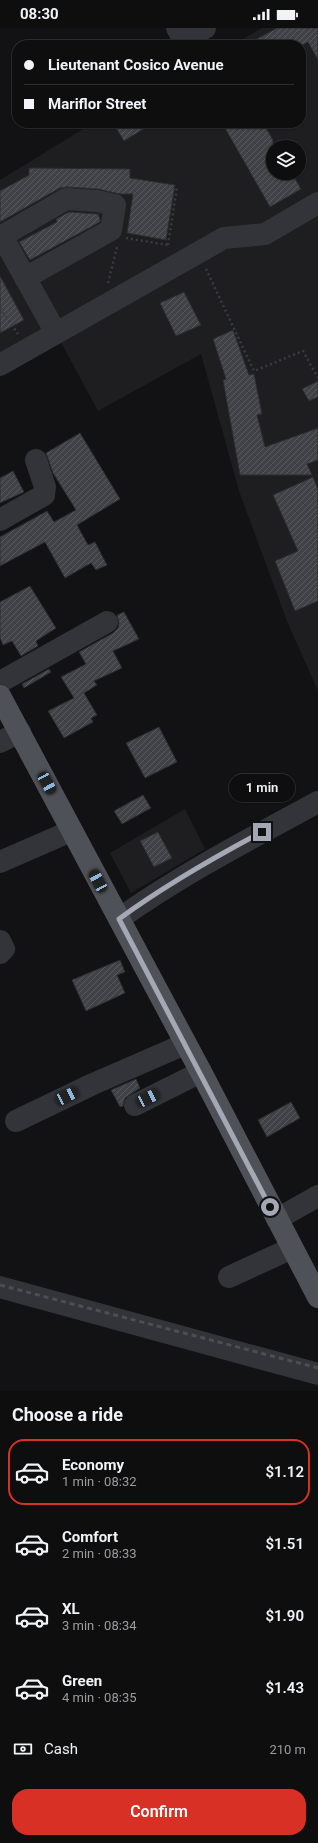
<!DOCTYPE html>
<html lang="en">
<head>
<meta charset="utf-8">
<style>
	body { margin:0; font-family:Roboto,sans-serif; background:#1c1c1d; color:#f1f3f6; height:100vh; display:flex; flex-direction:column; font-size:15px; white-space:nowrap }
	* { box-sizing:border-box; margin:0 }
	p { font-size:13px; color:#9b9c9e }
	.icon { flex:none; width:22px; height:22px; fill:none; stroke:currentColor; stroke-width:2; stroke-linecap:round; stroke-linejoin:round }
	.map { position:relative; height:1363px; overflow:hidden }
	.side { display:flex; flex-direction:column; background:#0e0e0f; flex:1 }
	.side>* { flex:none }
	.banner { position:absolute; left:12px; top:12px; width:294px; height:88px; border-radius:16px; box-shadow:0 1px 3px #0004,0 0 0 1px #2e2e2f; display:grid; align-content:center; height:88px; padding:0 12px; background:#0e0e0f }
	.buttons { position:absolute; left:266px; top:112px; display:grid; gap:8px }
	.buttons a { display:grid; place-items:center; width:40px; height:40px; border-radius:50%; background:#0e0e0f; box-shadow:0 1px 3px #0004,0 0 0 1px #2e2e2f; font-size:20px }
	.end { position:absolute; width:18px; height:18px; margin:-9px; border:5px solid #a4a8b4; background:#111; box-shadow:0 0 0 2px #111 }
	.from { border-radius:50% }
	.bubble { position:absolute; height:28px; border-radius:14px; background:#0e0e0f; box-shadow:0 1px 3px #0004,0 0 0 1px #2e2e2f; font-size:13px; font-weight:600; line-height:28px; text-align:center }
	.car { position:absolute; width:12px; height:24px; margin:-12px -6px; border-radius:5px; box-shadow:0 0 3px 1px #0007; background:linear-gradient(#222 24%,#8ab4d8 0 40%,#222 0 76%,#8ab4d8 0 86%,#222 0) }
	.banner b { display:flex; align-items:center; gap:14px; height:38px; font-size:15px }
	.banner b+b { border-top:1px solid #2e2e2f }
	.banner i { width:10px; height:10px; background:#f1f3f6 }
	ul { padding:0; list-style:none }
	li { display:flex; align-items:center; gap:12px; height:66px; margin:0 8px 6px; padding:0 4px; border:2px solid transparent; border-radius:16px }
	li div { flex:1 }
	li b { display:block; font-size:15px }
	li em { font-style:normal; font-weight:600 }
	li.active { border-color:#d93025 }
	li>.icon { width:36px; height:36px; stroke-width:1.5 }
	h2 { padding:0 12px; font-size:18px; line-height:48px }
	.pay { display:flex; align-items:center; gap:10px; height:44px; padding:0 12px; font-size:15px }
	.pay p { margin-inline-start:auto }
	.primary-button { display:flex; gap:8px; margin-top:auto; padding:8px 12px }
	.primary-button a { flex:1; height:46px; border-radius:16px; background:#d93025; color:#fff; font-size:16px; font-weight:600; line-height:46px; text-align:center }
	.status { display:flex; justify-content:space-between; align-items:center; height:28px; padding:0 20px; background:#0e0e0f; direction:ltr }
	.status svg { height:11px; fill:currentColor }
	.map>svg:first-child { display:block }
</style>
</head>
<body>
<div class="status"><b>08:30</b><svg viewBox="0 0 49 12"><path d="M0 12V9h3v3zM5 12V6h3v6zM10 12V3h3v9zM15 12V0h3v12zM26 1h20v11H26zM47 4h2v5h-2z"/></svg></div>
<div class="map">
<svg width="318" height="1363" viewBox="0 0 318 1363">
	<defs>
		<pattern id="building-hatch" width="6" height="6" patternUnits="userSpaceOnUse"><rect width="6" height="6" fill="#414247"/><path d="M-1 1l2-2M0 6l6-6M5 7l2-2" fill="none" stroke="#595a5f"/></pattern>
	</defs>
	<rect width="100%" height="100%" fill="#121214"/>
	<g fill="#1e1e21" fill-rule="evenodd">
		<path d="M262 0H318V663L287 593 239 463 201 326 98 383 56 305 0 338V152L93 95H301V17H232ZM273 119H299V145H273Z"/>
		<polygon points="185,781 205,821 131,865 110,825"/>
	</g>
	<g fill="url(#building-hatch)" stroke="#2c2c30">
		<polygon points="277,0 318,0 318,32 308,14 302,17 246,17"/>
		<polygon points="113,95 153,95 124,113"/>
		<polygon points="222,95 263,95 273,112 273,145 292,145 301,161 270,179"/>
		<polygon points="29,140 130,141 130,150 175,157 166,212 127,205 133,166 120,166 98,161 67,159 60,160 0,194 0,163 29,147"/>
		<polygon points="69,184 98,186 100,191 100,194 30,232 19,214 57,194 56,191"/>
		<polygon points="0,248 24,292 0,305"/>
		<polygon points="184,264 201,297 176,308 160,275"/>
		<polygon points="233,302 249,347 254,346 262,386 257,387 265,419 318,400 318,432 307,436 312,447 240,447 223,352 226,351 213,311"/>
		<polygon points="318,353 318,369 309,373 302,361"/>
		<polygon points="80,405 120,471 77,497 88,517 95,514 107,537 96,542 91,535 65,550 45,514 0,538 0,509 47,483 54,494 76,482 53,445 46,425"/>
		<polygon points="13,443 24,464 0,475 0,450"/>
		<polygon points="313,449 318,461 318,573 295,583 275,533 298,523 273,467"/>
		<polygon points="30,558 56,600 36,613 38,618 21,628 12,613 3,617 0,610 0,574"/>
		<polygon points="124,584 139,611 113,623 122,640 94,653 97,657 84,665 97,687 91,690 93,694 64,710 48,683 74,670 61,649 86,636 79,624 113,605 118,600 119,595 117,587"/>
		<polygon points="49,641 51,644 24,660 22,656"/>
		<polygon points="159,699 177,734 145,750 126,715"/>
		<polygon points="143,767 151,780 122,796 114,783"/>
		<polygon points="158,804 172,830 154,839 140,813"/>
		<polygon points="120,932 125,944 117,947 125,965 86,983 72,952"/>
		<polygon points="136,1051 140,1060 125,1070 123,1078 120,1079 111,1062"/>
		<polygon points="291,1074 300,1090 267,1109 258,1092"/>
	</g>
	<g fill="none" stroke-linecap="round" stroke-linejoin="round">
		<g stroke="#393b40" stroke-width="2.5" stroke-dasharray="2 3" stroke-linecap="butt">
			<polyline points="126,210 168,217"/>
			<polyline points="168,217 177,159"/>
			<polyline points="206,241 254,343 303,323 318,350"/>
			<polyline points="108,255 117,219"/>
			<polyline points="0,280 18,306"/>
		</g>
		<g stroke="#333439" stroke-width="22">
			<polyline points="177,0 184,12 205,0"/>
			<polyline points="25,250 111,202 115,177 97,173 66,171 2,208 56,305"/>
			<polyline points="0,337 224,210 265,206 318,175"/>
			<polyline points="0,492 44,467 45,459 36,432"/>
			<polyline points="0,654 107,594"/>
			<polyline points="0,714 20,704"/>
			<polyline points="0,834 71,803"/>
			<path d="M119 891C182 846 250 811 318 774"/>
			<polyline points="0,913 4,921 0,925"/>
			<polyline points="135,1077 201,1044"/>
			<polyline points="16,1093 93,1056 185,1016"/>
			<polyline points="277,1191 318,1168"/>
			<polyline points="229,1249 292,1220"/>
			<polyline points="0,1259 318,1346"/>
		</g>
		<polyline stroke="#4f5158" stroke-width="22" points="0,668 201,1044 318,1269"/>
		<polyline stroke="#4c4e54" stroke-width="3" stroke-dasharray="5 4" stroke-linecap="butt" points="0,1257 318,1340"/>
	</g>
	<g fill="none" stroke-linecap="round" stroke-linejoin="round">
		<path stroke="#a4a8b4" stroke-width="5" d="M262 804C213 830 164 858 119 891L270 1179"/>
	</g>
</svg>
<div class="buttons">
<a><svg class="icon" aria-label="layers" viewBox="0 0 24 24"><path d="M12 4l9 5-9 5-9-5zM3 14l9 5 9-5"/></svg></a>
</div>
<i class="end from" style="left:270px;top:1179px"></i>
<i class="end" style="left:262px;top:804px"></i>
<div class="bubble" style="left:229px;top:746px;width:66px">1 min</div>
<i class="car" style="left:47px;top:755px;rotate:151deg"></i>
<i class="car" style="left:98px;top:853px;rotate:332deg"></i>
<i class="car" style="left:67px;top:1068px;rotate:64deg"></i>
<i class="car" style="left:148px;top:1070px;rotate:64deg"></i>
<div class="banner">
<b><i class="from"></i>Lieutenant Cosico Avenue</b>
<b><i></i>Mariflor Street</b>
</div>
</div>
<section class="side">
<h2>Choose a ride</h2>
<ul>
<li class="active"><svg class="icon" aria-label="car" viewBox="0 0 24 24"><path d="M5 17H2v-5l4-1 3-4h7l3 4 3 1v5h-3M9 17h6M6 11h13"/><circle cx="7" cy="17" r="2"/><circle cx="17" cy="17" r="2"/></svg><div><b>Economy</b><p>1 min · 08:32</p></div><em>$1.12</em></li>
<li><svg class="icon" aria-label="car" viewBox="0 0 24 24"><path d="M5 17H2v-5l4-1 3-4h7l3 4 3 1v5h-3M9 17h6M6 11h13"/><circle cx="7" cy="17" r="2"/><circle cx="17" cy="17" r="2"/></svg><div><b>Comfort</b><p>2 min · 08:33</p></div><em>$1.51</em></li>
<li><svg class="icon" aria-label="car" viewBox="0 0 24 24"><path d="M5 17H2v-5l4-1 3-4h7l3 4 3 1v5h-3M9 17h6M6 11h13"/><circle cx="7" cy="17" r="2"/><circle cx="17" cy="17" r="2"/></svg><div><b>XL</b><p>3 min · 08:34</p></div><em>$1.90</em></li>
<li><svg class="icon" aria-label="car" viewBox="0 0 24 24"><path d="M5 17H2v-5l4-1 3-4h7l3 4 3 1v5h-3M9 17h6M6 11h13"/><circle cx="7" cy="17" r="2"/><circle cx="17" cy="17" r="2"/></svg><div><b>Green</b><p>4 min · 08:35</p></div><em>$1.43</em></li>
</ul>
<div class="pay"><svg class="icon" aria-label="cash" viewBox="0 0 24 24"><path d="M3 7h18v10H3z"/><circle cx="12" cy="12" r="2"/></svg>Cash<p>210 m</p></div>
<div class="primary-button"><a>Confirm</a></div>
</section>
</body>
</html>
